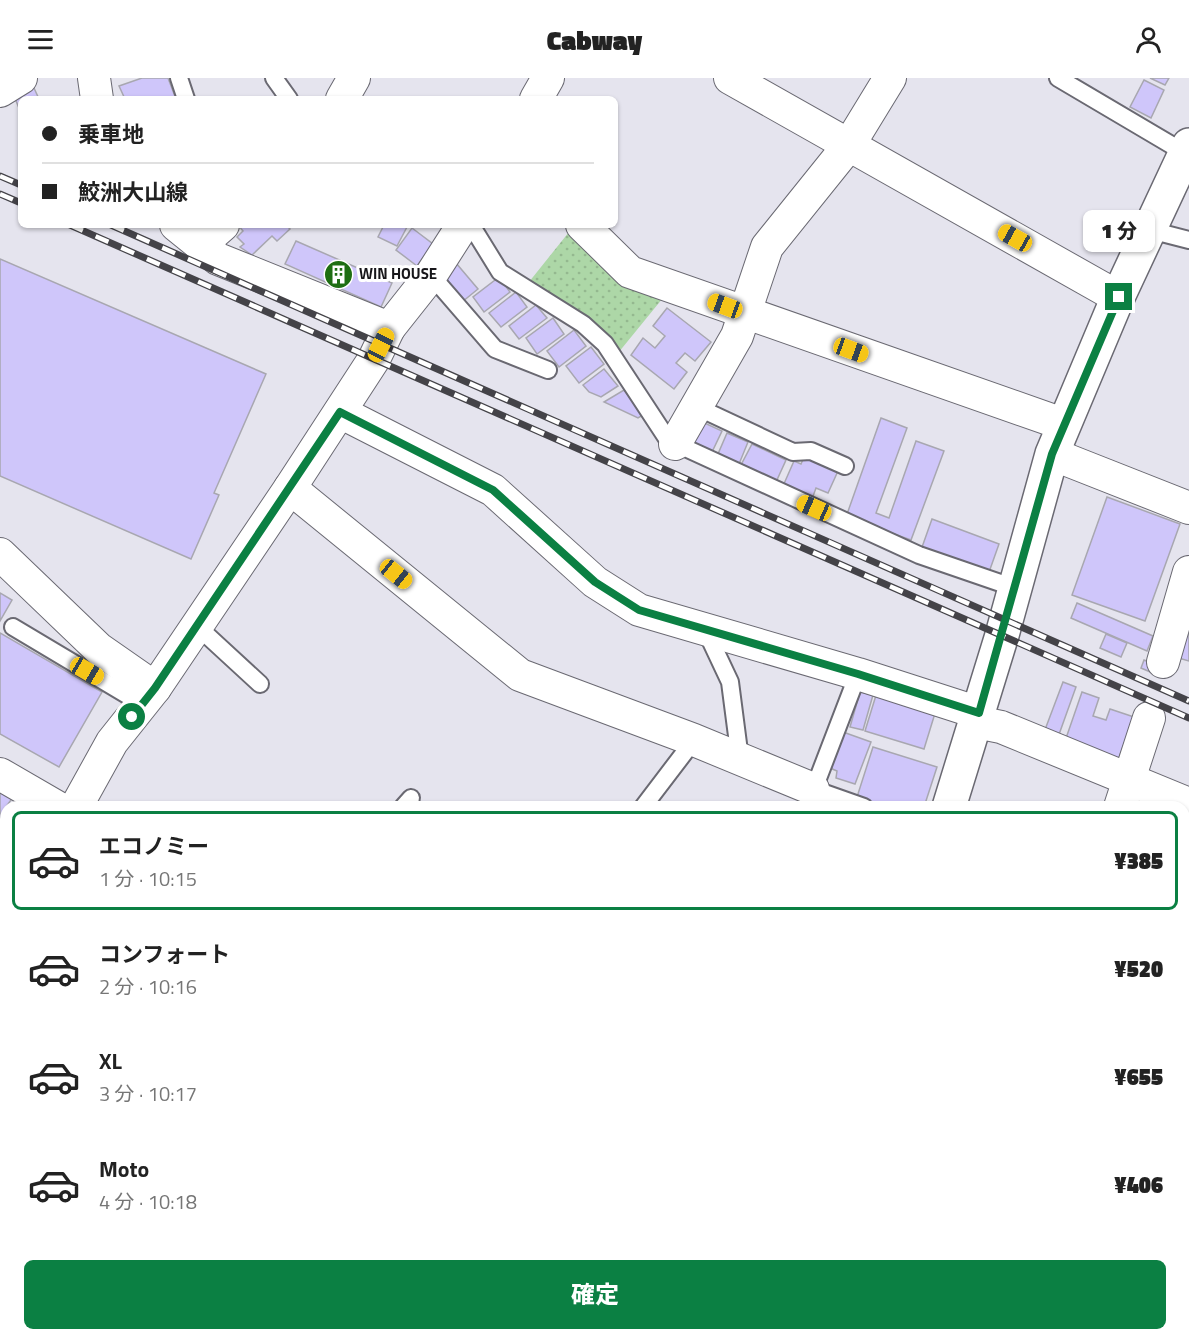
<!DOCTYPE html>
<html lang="ja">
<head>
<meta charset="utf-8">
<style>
	body { margin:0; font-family:"Titillium Web","Noto Sans JP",sans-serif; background:#f6f6f6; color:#222; height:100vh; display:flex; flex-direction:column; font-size:22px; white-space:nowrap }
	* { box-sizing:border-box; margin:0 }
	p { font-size:20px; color:#767676 }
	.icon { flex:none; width:33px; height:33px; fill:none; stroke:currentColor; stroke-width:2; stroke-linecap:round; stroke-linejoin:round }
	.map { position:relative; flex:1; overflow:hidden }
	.sheet { position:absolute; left:0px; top:723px; width:1190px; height:540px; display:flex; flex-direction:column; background:#fff; border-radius:18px 18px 0 0; box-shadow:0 2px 4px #0004 }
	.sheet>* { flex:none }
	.guide { position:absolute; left:18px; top:18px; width:600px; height:132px; border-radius:9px; box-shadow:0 2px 4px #0004; display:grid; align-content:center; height:132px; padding:0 24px; background:#fff }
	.end { position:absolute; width:27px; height:27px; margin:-14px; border:8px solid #0b8043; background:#fff; box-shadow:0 0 0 3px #fff }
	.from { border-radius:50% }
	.bubble { position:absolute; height:42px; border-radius:9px; background:#fff; box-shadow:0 2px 4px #0004; font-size:20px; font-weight:800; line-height:42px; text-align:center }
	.car { position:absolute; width:18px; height:36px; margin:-18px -9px; border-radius:8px; box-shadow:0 0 4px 2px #0007; background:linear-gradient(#f5c518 24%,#345 0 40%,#f5c518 0 76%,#345 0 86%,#f5c518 0) }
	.guide b { display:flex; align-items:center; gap:21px; height:57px; font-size:22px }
	.guide b+b { border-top:2px solid #e0e0e0 }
	.guide i { width:15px; height:15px; background:#222 }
	ul { padding:10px 0 0; list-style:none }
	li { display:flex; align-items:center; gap:18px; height:99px; margin:0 12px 9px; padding:0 12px; border:3px solid transparent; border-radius:9px }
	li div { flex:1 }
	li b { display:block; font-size:22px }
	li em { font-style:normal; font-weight:800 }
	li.selected { border-color:#0b8043 }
	li>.icon { width:54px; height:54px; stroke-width:1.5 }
	.action { display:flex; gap:12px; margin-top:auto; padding:12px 24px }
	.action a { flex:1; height:69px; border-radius:9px; background:#0b8043; color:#fff; font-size:24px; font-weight:800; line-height:69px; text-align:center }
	header { display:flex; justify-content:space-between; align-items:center; height:78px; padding:0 24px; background:#fff; font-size:27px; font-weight:800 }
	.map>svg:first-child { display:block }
</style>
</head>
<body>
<header><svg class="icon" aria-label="menu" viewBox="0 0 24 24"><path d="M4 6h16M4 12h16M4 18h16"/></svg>Cabway<svg class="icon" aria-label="person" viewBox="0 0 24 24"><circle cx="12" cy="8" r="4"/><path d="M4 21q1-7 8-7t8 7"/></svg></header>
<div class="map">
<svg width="1189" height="1263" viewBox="0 0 1189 1263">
	<defs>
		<pattern id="park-dots" width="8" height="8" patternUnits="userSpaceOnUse" patternTransform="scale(1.5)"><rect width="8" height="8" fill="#add7a7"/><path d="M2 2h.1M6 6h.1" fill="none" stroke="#94b88f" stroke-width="1.8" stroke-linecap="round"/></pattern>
	</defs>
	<rect width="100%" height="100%" fill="#e5e4ee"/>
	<polygon fill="url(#park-dots)" points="569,154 621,201 667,215 614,280 525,209"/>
	<g fill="#cfc6fa" stroke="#a8a7b0" stroke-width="1.5">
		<polygon points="142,0 168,0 176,21 125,21 119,8"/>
		<polygon points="1150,0 1169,0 1165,7"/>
		<polygon points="1144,2 1164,12 1151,40 1130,29"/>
		<polygon points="34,10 39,21 21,21 21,35 14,18"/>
		<polygon points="238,147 286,147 290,151 277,163 272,158 252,177 240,169 244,166 237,159 243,153"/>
		<polygon points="384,147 408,147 397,168 378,159"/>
		<polygon points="412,150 433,166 417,188 396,172"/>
		<polygon points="296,163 392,205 381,229 285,186"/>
		<polygon points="0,181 266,296 214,415 219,417 191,481 0,398"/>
		<polygon points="456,185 478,211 462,224 442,197"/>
		<polygon points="499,199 510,214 484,234 473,219"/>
		<polygon points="516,214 527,229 501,249 489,235"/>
		<polygon points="536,227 547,240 519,261 509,248"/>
		<polygon points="667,230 711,264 695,283 685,275 676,285 687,294 674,311 631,277 643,260 655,270 665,258 653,248"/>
		<polygon points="553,240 564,256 537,276 526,260"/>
		<polygon points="574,252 586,268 559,289 547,273"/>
		<polygon points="591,269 604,286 579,305 566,288"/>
		<polygon points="604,291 618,308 601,319 589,314 583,307"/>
		<polygon points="624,312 643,337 638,340 604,324"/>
		<polygon points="881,340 907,350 876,435 889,440 916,363 944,373 911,462 846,439"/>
		<polygon points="696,341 722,353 712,374 686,362"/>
		<polygon points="727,355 748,364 739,386 718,376"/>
		<polygon points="752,366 786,382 776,404 741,387"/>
		<polygon points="804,379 838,393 828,415 816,410 812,421 783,408 794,383 801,386"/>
		<polygon points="1107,419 1180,446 1145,543 1072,517"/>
		<polygon points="932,441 999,466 988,497 921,472"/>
		<polygon points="0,515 12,522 0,543"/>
		<polygon points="1077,525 1153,558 1147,573 1071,540"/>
		<polygon points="0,555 102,614 59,689 0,656"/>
		<polygon points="1184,555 1189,557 1189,583 1175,579"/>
		<polygon points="1106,556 1127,565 1121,579 1100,570"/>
		<polygon points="1144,582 1165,591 1162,599 1141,590"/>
		<polygon points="1063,604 1076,609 1057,662 1043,657"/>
		<polygon points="860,614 873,617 863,652 850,649"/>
		<polygon points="877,614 936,632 924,671 865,653"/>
		<polygon points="1082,614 1099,620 1093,638 1106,642 1110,631 1134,639 1117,685 1064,666"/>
		<polygon points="843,654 871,664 855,706 836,700 837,693 830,690"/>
		<polygon points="873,669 937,689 924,729 889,729 857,719"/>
		<polygon points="0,713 13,719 6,729 0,746"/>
		<polygon points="6,776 6,792 0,789"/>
		<polygon points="0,799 6,802 6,828 0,825"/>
		<polygon points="6,928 6,955 0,951 0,941"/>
		<polygon points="487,1257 506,1257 503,1263"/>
		<polygon points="694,1257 730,1257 728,1263 692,1263"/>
		<polygon points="836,1257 849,1261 851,1257 913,1257 913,1262 831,1263"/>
	</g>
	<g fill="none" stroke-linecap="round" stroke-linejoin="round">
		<defs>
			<g id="service">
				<polyline points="179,0 186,21"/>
				<polyline points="274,0 289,21"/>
				<polyline points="1058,0 1185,75"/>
				<polyline points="471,147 500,194 583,246 605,266 668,362 919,477 1015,510"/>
				<polyline points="1150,152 1189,162"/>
				<polyline points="431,197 495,271 548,292"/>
				<polyline points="697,329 793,374 811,373 845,388"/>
				<polyline points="197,548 260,606"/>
				<polyline points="13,549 142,626"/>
				<polyline points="706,553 730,604 740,681"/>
				<polyline points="813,711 864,729"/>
				<polyline points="403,729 411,720"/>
				<polyline points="643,729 694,662"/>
				<polyline points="807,729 858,596"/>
				<polyline points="0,833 6,836"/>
				<polyline points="0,1121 6,1126"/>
				<polyline points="1184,1126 1189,1128"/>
				<polyline points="196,1257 205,1263"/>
				<polyline points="622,1263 624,1257"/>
			</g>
			<g id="minor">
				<polyline points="94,0 97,21"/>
				<polyline points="730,0 1118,219"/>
				<polyline points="0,13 21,0"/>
				<polyline points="342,21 354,0"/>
				<polyline points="536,21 548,0"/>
				<polyline points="176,147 218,181 389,250 431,197 463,147"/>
				<polyline points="582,147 630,194 1063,346"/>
				<polyline points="200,167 223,147"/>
				<polyline points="340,334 493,412 595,504 639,532 858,596 979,635"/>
				<polyline points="675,366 737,258 767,169 849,67 890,0"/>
				<polyline points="1052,376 1189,430"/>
				<polyline points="290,410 520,597 694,662 813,711"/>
				<polyline points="0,476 99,571 155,610"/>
				<polyline points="1163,584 1189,494"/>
				<polyline points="976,644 1001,649 1189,726"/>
				<polyline points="0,696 57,729"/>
				<polyline points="76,729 112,664 155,610 290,410 374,281 389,250"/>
				<polyline points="1120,729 1149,640"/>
				<polyline points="1184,852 1189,854"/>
				<polyline points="0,904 6,891"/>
				<polyline points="1184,994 1189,996"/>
				<polyline points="0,1055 6,1050"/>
				<polyline points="1143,1257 1158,1263"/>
				<polyline points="177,1263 183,1257"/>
				<polyline points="950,1263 953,1257"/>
			</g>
			<g id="secondary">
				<polyline points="949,729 1002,557 1052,376 1118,219 1189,67"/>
				<polyline points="0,989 6,993"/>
				<polyline points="432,1257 442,1263"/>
				<polyline points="781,1263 783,1257"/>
			</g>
		</defs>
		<use href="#service" stroke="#6a6972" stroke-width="20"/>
		<use href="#minor" stroke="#6a6972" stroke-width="34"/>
		<use href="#secondary" stroke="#6a6972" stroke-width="36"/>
		<use href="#service" stroke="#fff" stroke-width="16"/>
		<use href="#minor" stroke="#fff" stroke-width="32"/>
		<use href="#secondary" stroke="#fff" stroke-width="33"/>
		<defs>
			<g id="rail">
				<polyline points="0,98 21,107"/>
				<polyline points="0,116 21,125"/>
				<polyline points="70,147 1189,640"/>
				<polyline points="111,147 1189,623"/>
			</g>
		</defs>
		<use href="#rail" stroke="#444348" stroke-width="7"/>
		<use href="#rail" stroke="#fff" stroke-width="4.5" stroke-dasharray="14" stroke-linecap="butt"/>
	</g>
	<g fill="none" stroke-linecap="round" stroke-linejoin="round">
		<polyline stroke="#0b8043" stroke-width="8" points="132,639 155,610 340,334 493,412 595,504 639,532 858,596 979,635 1052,376 1119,219"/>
	</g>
	<defs>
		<symbol id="building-disc" viewBox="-11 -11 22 22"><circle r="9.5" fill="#1e6e13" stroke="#fff"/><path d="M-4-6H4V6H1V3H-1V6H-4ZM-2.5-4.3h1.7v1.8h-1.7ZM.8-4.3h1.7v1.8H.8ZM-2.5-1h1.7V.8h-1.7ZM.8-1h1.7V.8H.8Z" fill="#fff"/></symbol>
	</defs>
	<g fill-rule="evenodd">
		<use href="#building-disc" x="322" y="180" width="33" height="33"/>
	</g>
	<g text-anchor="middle" stroke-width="6" stroke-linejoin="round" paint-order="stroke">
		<g font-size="15" font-weight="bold" fill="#17161a" stroke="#fff" text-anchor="start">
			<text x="359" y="201">WIN HOUSE</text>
		</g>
	</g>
</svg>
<i class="end from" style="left:132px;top:639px"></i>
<i class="end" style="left:1119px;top:219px"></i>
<div class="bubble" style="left:1083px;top:132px;width:72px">1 分</div>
<i class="car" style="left:1015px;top:160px;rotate:299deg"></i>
<i class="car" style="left:725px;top:228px;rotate:290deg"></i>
<i class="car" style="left:381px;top:267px;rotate:27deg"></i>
<i class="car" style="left:851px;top:272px;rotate:110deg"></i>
<i class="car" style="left:814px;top:430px;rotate:294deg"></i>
<i class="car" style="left:396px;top:496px;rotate:129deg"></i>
<i class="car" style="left:87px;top:593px;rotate:120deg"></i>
<div class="guide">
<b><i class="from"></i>乗車地</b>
<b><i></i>鮫洲大山線</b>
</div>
<section class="sheet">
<ul>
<li class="selected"><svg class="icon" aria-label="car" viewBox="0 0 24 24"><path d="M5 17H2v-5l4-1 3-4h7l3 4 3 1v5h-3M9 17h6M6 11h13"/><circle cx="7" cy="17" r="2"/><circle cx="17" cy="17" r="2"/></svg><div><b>エコノミー</b><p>1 分 · 10:15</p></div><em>¥385</em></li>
<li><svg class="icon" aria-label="car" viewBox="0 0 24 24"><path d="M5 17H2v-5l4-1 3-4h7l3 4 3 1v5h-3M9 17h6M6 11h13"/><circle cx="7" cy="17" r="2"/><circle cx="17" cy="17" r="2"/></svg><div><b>コンフォート</b><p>2 分 · 10:16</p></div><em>¥520</em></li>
<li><svg class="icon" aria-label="car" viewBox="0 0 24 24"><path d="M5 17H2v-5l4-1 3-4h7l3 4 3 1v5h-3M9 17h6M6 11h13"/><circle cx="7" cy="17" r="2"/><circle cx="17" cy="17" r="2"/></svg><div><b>XL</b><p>3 分 · 10:17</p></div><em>¥655</em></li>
<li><svg class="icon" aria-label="car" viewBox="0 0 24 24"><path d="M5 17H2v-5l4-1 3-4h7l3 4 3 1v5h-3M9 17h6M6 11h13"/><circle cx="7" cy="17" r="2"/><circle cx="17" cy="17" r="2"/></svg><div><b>Moto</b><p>4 分 · 10:18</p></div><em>¥406</em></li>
</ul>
<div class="action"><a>確定</a></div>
</section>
</div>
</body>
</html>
